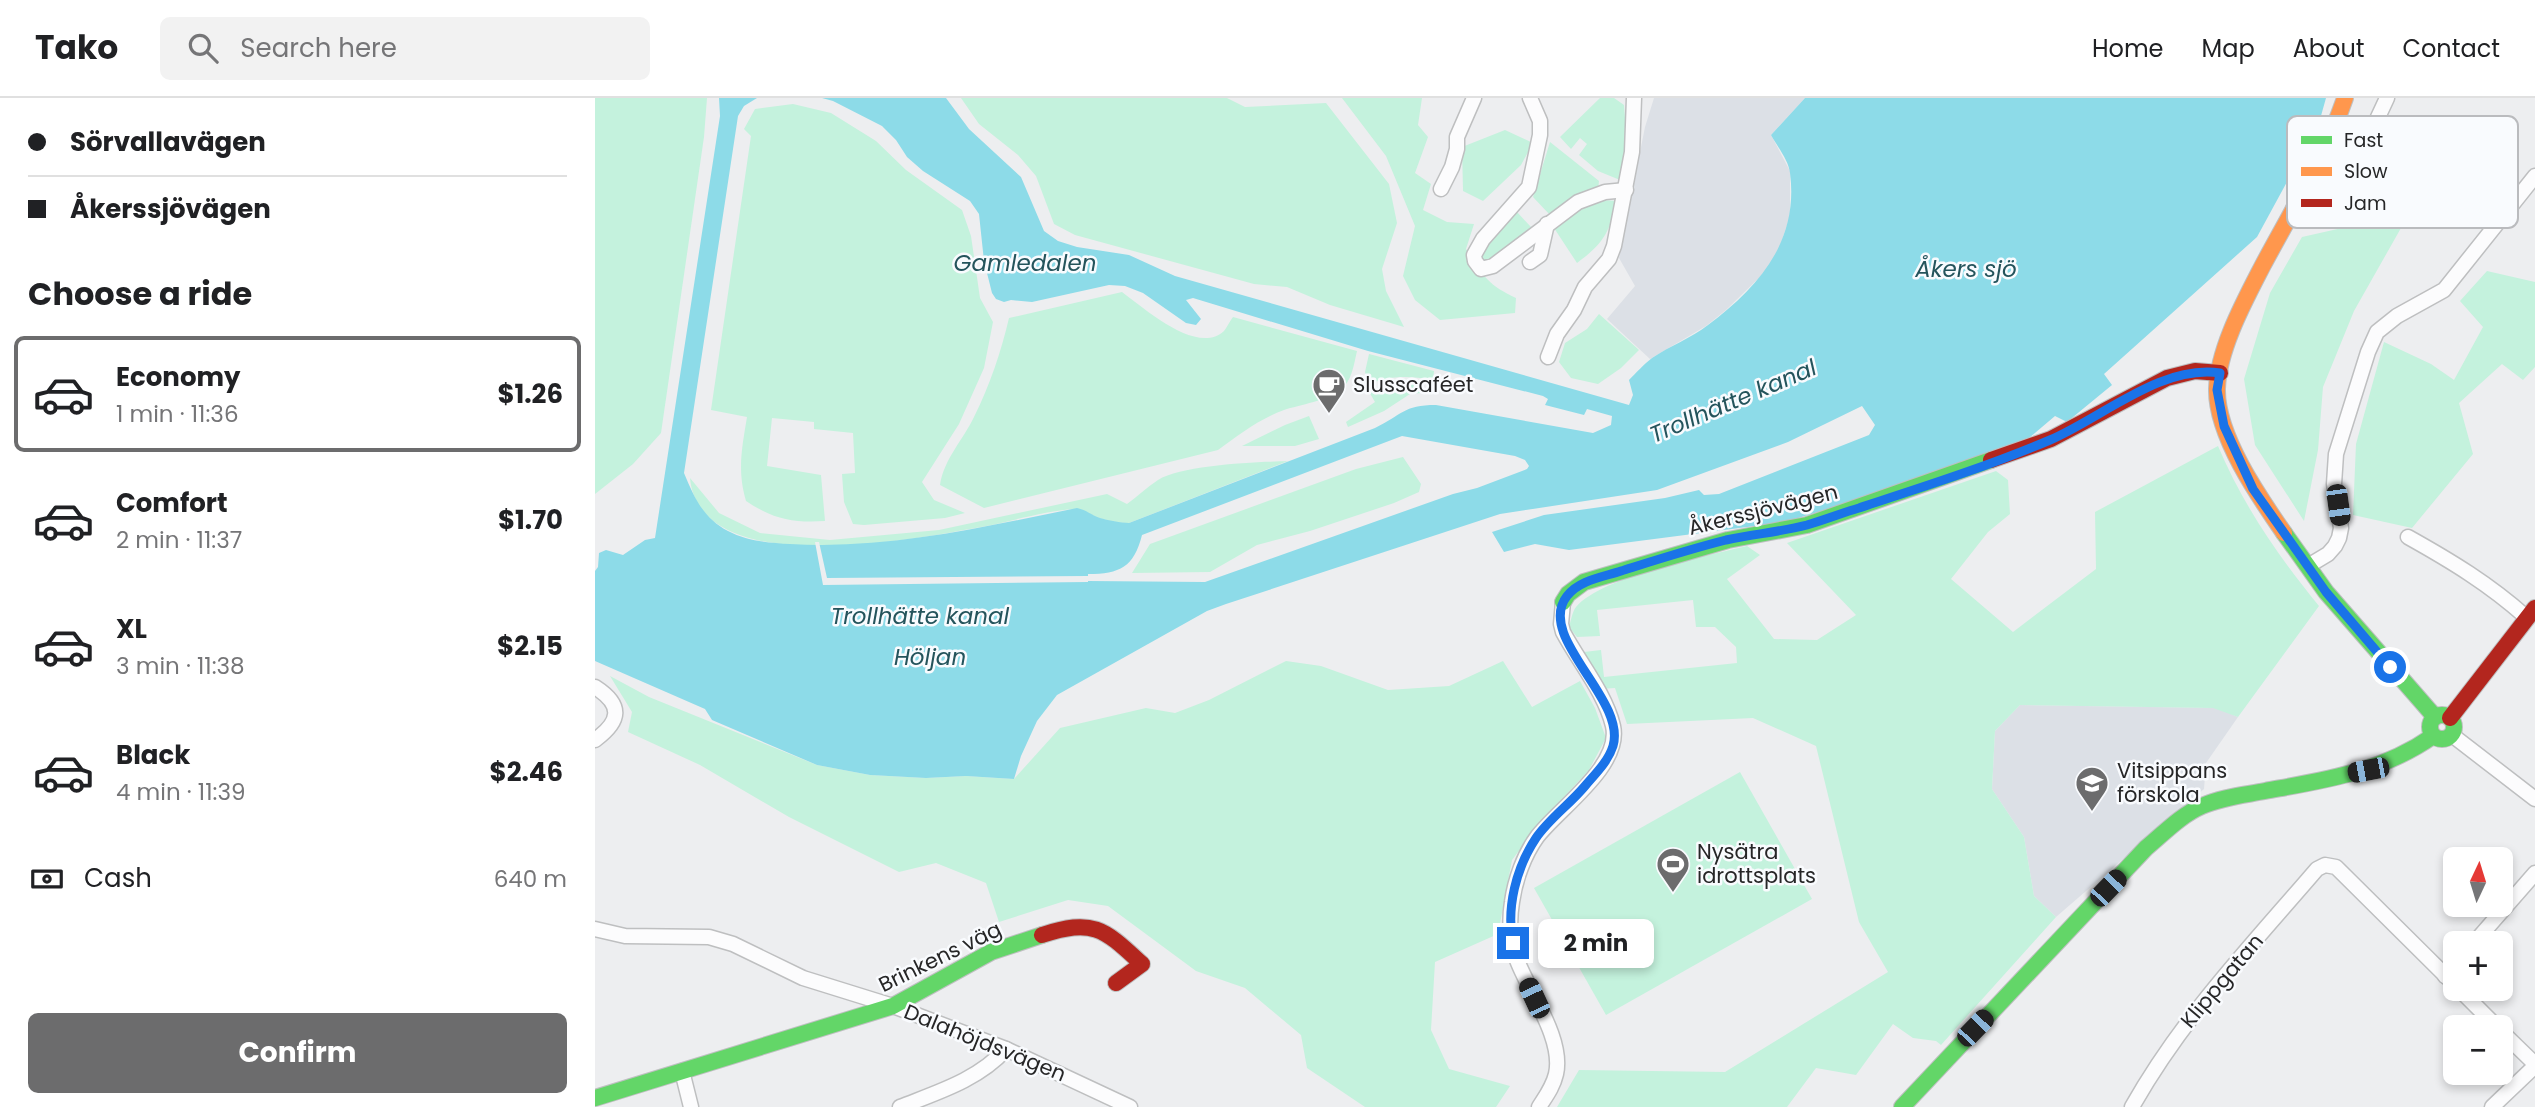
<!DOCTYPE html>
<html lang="en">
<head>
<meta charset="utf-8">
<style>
	body { margin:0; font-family:Poppins,sans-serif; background:#f2f2f2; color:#202124; height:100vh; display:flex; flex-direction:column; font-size:26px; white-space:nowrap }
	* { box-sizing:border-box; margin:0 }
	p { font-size:23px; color:#757577 }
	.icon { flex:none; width:38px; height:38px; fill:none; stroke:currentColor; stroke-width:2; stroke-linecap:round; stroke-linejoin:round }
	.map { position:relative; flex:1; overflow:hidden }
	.drawer { display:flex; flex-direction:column; background:#fff; width:595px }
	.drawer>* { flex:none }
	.banner { display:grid; align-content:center; height:154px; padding:0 28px; background:#fff }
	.needle { width:46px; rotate:4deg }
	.fabs { position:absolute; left:1848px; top:749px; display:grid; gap:14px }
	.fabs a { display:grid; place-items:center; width:70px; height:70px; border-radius:10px; background:#fff; box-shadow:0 4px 10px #0003; font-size:35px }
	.end { position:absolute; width:32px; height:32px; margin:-16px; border:9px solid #1a73e8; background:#fff; box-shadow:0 0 0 4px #fff }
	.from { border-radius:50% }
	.bubble { position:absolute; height:49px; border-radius:10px; background:#fff; box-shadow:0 4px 10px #0003; font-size:23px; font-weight:700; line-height:49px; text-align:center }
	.car { position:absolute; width:21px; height:42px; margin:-21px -10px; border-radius:9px; box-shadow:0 0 5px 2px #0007; background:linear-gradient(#222 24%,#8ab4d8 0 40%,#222 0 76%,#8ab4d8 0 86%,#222 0) }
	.banner b { display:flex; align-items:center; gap:24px; height:66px; font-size:26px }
	.banner b+b { border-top:2px solid #e0e0e0 }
	.banner i { width:18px; height:18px; background:#202124 }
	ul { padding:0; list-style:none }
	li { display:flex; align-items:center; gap:21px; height:116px; margin:0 14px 10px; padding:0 14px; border:4px solid transparent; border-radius:10px }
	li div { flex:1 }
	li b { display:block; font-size:26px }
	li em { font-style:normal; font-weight:700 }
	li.on { border-color:#6c6c6d }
	li>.icon { width:63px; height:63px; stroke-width:1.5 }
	h2 { padding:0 28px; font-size:32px; line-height:84px }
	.pay { display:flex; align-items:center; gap:18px; height:77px; padding:0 28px; font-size:26px }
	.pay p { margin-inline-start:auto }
	.primary-button { display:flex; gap:14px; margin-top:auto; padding:14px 28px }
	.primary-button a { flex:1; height:80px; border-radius:10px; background:#6c6c6d; color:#fff; font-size:28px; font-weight:700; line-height:80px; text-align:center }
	header { display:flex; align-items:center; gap:42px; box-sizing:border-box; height:98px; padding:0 35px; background:#fff; border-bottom:2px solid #e0e0e0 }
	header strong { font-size:33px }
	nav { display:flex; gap:38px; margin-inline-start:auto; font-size:24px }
	.search { width:490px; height:63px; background:#f2f2f2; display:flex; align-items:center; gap:18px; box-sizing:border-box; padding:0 24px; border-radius:10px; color:#757577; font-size:26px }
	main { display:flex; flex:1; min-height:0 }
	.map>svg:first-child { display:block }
</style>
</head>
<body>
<header>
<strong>Tako</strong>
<div class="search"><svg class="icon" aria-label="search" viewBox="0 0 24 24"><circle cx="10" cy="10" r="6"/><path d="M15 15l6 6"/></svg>Search here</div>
<nav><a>Home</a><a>Map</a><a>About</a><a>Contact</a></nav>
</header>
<main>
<section class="drawer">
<div class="banner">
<b><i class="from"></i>Sörvallavägen</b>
<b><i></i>Åkerssjövägen</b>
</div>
<h2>Choose a ride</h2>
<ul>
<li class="on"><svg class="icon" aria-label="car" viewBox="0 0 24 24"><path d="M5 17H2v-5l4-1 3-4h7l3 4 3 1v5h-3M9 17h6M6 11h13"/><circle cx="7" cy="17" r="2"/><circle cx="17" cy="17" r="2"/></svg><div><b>Economy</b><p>1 min · 11:36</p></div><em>$1.26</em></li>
<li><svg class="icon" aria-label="car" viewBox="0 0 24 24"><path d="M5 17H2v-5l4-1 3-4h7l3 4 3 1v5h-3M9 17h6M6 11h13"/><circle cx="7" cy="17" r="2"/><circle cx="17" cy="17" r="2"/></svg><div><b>Comfort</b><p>2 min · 11:37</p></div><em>$1.70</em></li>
<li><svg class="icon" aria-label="car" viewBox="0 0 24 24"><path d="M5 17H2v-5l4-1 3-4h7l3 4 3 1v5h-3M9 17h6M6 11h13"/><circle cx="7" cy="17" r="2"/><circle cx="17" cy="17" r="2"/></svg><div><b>XL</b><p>3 min · 11:38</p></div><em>$2.15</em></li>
<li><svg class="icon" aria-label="car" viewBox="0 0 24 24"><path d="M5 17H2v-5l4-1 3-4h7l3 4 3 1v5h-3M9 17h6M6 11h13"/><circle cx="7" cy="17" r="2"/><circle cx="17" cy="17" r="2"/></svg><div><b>Black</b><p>4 min · 11:39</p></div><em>$2.46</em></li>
</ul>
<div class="pay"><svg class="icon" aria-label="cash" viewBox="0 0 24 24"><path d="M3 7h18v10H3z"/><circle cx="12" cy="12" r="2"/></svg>Cash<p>640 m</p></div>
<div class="primary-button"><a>Confirm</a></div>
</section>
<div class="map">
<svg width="1940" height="1009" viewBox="0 0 1940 1009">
	<rect width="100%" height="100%" fill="#edeef0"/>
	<g fill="#dce0e6">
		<polygon points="1059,0 1210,0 1176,37 1195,73 1195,118 1183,154 1170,174 1131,212 1111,228 1055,261 1012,221 1040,188 1024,160 1050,29"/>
		<polygon points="1425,607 1623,610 1643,619 1611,665 1609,691 1461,819 1439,798 1429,739 1397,691 1400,633"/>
	</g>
	<g fill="#c4f2dd">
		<polygon points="0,0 112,0 109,39 66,335 38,366 0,396"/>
		<polygon points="366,0 632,0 650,9 731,5 794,86 802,125 787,171 791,193 809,229 735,207 692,189 659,186 480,137 459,126 441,78 423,57 384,26"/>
		<path d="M747 0H827L823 27 833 39 820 75 836 86 828 112 852 124 879 126 871 151C887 177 893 187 921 200L920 215 845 222 820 202 808 178 820 128 791 58Z"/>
		<polygon points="1005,0 1019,0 1029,7 1032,45 1025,82 1003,73 984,57 992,46 985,40 976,51 965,39"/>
		<path d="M198 6 236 15 281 43 311 72 367 112 376 138 385 200 398 224 389 270 364 326 327 384 339 402 370 415 350 420 269 427 258 426 249 404 247 376 260 375 258 335 219 331V324L177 320 172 368 226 377 230 423C198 425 178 421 151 403 142 372 147 350 152 319L116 312 156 38 149 31 160 11Z"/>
		<polygon points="910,32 938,45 926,67 888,103 868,93 867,49"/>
		<polygon points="955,44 1004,83 1003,92 955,117 938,99"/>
		<polygon points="1765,96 1806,130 1759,213 1728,289 1723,352 1709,423 1660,347 1649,281 1675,195 1707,139 1747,130"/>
		<path d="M1006 102 1023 103C1013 135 1010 144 982 165L959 130 985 107Z"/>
		<polygon points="922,114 936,129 896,165 890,167 885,157 890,147"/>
		<polygon points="1892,173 1940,184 1940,269 1928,282 1907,266 1864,305 1878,356 1817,430 1758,417 1761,346 1789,244 1836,266 1859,282 1888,229 1865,203"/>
		<path d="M527 194C549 210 602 258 629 233 632 229 635 223 638 219L762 253C759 266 757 283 745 293 734 302 704 307 689 312 664 321 644 337 623 352L389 410 345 387C349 361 368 342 379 319 395 287 406 254 414 220Z"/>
		<polygon points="1004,216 1044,252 1026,270 1003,286 976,280 964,264 970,245 992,231"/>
		<path d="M774 256 839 273 838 282C814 278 797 277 774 286L770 274Z"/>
		<polygon points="799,286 820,287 826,295 815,296 789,313 753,329 751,324 780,304 773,292"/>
		<polygon points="714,318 724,341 700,348 647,348 690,327"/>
		<path d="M1623 348C1648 407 1683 458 1724 508L1643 619 1618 610 1425 607 1400 633 1397 691 1429 739 1439 798 1461 819 1346 947 1341 943 1318 940 1298 926 1261 977 1221 970 1192 1009H962L984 972 1130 974 1293 874 1264 824 1221 648 1158 620 1032 626 1020 590 1006 591 991 566 989 554 1006 552 1009 579 1142 565 1141 549 1120 529H1101L1098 502 1002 512 1005 538 982 539 974 529C976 523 977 514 981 509 1008 478 1111 458 1152 448L1165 457 1132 481 1179 541 1222 542 1261 517 1192 445 1401 373 1413 382 1415 416 1393 434 1356 481 1418 534 1501 471 1500 414Z"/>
		<polygon points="808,359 826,386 824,394 799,405 715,433 662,447 615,474 537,475 555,446 761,371"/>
		<path d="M693 363 534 425C525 425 513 423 504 420 496 417 488 411 479 411 448 413 407 426 375 431 310 443 104 481 95 380L124 415 165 435 235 442 344 432 512 396 532 406C542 399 552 389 563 382 588 367 662 364 693 363Z"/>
		<polygon points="691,563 726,568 793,592 854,588 908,563 937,609 985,583 1000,610 1011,640 994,672 945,725 917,762 903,836 840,864 836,932 854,971 915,988 901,1009 770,1009 712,970 706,937 650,890 601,873 513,808 473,802 404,824 391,785 341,765 304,774 194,719 105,667 33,634 37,614 15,578 54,599 222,667 275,677 331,680 371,678 419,681 465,630 551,610 580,615 614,602"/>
		<polygon points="1145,674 1217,801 1011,917 939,790"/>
	</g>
	<path fill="#8ddbe8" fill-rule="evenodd" d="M124 0H162L149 8 143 18 89 375C99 399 108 420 133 433 152 443 174 445 195 446 292 452 388 429 482 410 492 412 496 417 505 420 512 422 527 425 534 425L780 330C807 317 808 307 841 307L998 335 1016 327 1017 318 992 311 989 317 950 307 953 301 948 298 773 253 598 200 591 202 606 221 601 227 591 225 548 195 530 188 514 187 437 204 416 202 409 204 401 201 397 195 389 163 384 116 375 103 328 73 312 59 301 42 287 28 238 3 227 0H351L374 31 426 79 449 133 463 143 482 149 534 157 580 178 1034 307 1038 297 1034 282C1041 275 1049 266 1057 260 1075 248 1096 240 1113 227 1164 189 1204 143 1195 75 1194 63 1182 48 1176 37L1210 0H1731L1724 25 1662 139 1509 276 1517 287 1472 324 1460 318 1428 345 1279 397 1190 424 974 452 940 446 909 454 897 434 949 417 1070 400 1104 392 1109 397 1124 396 1274 337 1280 327 1267 308 1193 344 1062 392 905 416 631 506 612 513 462 597 442 623 426 658 419 681 371 678 331 680 275 677 222 667 117 622 110 611 0 563V473L3 469 4 455 11 452 28 457 50 442 60 440 125 18ZM807 338 920 358 930 362 934 368 932 371 882 390 858 396 610 484 493 483V476C525 476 539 469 547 437Z"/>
	<polygon fill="#edeef0" points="220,444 224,444 232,480 493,478 493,484 228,487"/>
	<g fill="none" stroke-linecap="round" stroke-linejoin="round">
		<defs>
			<g id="street">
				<polyline points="935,0 945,23 945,37 934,89 888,141 879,157 880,163 886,171 898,168 983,104 1010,94 1031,92"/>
				<polyline points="846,91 857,69 862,51 862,39 879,0"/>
				<path d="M1699 109C1719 117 1728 125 1743 105L1792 0"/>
				<polyline points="935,164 945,157 952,126"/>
				<polyline points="953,259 962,236 979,212 990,189 1014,161 1019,148 1037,54 1039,0"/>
				<path d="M1813 439C1856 463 1894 486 1931 519"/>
				<polyline points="1713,468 1733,456 1740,448 1744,440 1746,430 1739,386 1741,356 1773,254 1782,234 1802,218 1849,192 1940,78"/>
				<path d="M0 589C28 607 26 623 0 642"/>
				<polyline points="1857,637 1940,701"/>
				<polyline points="0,831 30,838 114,839 138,846 208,880 298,908 411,951 535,1009"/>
				<polyline points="1879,845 1940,775"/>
				<polyline points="1850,878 1860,866"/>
				<polyline points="1864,891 1902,929"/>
				<polyline points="1906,933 1940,966"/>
				<polyline points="87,973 96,1009"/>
				<path d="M305 1009C343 994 383 982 411 951"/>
				<path d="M944 1009C951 998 958 989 961 976 969 941 934 894 922 862 915 844 914 822 917 804 920 782 929 757 942 739 963 711 1027 668 1018 628 1010 595 984 564 968 534L966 526 968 504"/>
				<path d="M1537 1009C1587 920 1656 848 1722 771L1730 767 1741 769 1860 887"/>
				<polyline points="1897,1009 1940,968"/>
			</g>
			<g id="fast">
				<polyline points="1689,435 1731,494 1840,619"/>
				<polyline points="968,504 973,496 989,484 1133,442 1212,427 1396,362"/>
				<circle cx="1847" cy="629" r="12"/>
				<polyline points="0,1000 298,908 396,854 447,837"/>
				<path d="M1307 1009 1551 750C1569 735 1586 717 1607 708 1627 699 1649 697 1670 693 1730 682 1787 674 1838 638"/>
			</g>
			<path id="slow" d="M1689 435C1664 399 1621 337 1622 291 1623 251 1650 202 1668 167 1697 113 1730 59 1750 0"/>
			<g id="jam">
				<polyline points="1396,362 1456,341 1572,280 1600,273 1625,275"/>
				<polyline points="1855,620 1940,510"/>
				<path d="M447 837C499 820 509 831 547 866L521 885"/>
			</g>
		</defs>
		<use href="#street" stroke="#bebfc0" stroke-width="17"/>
		<use href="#fast" stroke="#bebfc0" stroke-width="18"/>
		<use href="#slow" stroke="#bebfc0" stroke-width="18"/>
		<use href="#jam" stroke="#bebfc0" stroke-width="18"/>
		<use href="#street" stroke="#fcfcfd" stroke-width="14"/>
		<use href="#fast" stroke="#63d668" stroke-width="16"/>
		<use href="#slow" stroke="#ff974d" stroke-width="16"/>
		<use href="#jam" stroke="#b3261e" stroke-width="16"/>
	</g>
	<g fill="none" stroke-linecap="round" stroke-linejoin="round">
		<path stroke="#1a73e8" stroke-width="9" d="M918 845C911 810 921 770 941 740 954 721 975 706 990 688 1000 676 1013 664 1018 648 1032 601 940 539 972 498 984 482 1008 479 1026 473 1061 462 1095 451 1131 442 1158 436 1185 434 1212 427 1229 422 1247 415 1264 410 1328 389 1394 368 1455 342 1508 319 1567 266 1625 275L1622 292 1629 328 1658 391 1731 494 1795 569"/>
	</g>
	<defs>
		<symbol id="cafe-pin" viewBox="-11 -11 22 30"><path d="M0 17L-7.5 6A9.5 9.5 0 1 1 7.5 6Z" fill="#6c6c6d" stroke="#f9fbfe"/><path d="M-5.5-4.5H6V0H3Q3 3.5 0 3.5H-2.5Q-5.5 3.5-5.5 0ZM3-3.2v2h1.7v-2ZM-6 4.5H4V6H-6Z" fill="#fff"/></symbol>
		<symbol id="school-pin" viewBox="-11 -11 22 30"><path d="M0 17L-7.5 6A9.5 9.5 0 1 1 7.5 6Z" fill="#6c6c6d" stroke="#f9fbfe"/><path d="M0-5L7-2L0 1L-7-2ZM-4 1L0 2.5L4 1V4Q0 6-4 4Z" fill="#fff"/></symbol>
		<symbol id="stadium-pin" viewBox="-11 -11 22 30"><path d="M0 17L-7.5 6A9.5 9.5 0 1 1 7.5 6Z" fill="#6c6c6d" stroke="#f9fbfe"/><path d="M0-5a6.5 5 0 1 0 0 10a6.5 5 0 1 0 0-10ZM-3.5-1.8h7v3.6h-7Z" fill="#fff"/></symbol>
	</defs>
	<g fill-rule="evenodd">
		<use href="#cafe-pin" x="715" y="268" width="38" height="52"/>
		<use href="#school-pin" x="1478" y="666" width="38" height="52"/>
		<use href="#stadium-pin" x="1059" y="747" width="38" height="52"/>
	</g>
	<g text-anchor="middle" stroke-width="5" stroke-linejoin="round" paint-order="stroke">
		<g font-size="21" fill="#262627" stroke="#f9fbfe" text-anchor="start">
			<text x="758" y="294">Slusscaféet</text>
			<text x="1522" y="680">Vitsippans<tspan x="1522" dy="24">förskola</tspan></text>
			<text x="1102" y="761">Nysätra<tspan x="1102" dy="24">idrottsplats</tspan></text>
		</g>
		<g font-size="21" fill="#262627" stroke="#f9fbfe">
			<text transform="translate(1168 412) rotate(-14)" y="7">Åkerssjövägen</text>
			<text transform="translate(345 859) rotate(-26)" y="7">Brinkens väg</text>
			<text transform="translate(1627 883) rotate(-50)" y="7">Klippgatan</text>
			<text transform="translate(390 945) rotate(22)" y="7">Dalahöjdsvägen</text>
		</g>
		<g font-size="23" font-style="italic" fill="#24545c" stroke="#f9fbfe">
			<text x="430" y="173">Gamledalen</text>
			<text x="1371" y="179">Åkers sjö</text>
			<text transform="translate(1138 303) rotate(-23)" y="8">Trollhätte kanal</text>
			<text x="325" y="526">Trollhätte kanal</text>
			<text x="335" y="567">Höljan</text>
		</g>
	</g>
	<rect x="1692" y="18" width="231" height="112" rx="10" fill="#f9fbfe" stroke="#babbbe" stroke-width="2"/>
	<rect x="1706" y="38" width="31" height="8" fill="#63d668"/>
	<rect x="1706" y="69" width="31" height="9" fill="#ff974d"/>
	<rect x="1706" y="101" width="31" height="8" fill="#b3261e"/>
	<g font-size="19" fill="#262627">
		<text x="1749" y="49">Fast</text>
		<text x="1749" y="80">Slow</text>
		<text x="1749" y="112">Jam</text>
	</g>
</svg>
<div class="fabs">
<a><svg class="needle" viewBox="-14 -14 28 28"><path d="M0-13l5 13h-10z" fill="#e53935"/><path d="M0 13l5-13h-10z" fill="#757577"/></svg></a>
<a>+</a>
<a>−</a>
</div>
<i class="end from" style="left:1795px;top:569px"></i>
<i class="end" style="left:918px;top:845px"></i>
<div class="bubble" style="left:943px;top:821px;width:116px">2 min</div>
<i class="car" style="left:1743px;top:407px;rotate:172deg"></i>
<i class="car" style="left:1773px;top:672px;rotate:259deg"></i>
<i class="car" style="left:1513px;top:790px;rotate:44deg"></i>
<i class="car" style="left:939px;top:900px;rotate:335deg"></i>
<i class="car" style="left:1380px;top:930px;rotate:44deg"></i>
</div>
</main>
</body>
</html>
